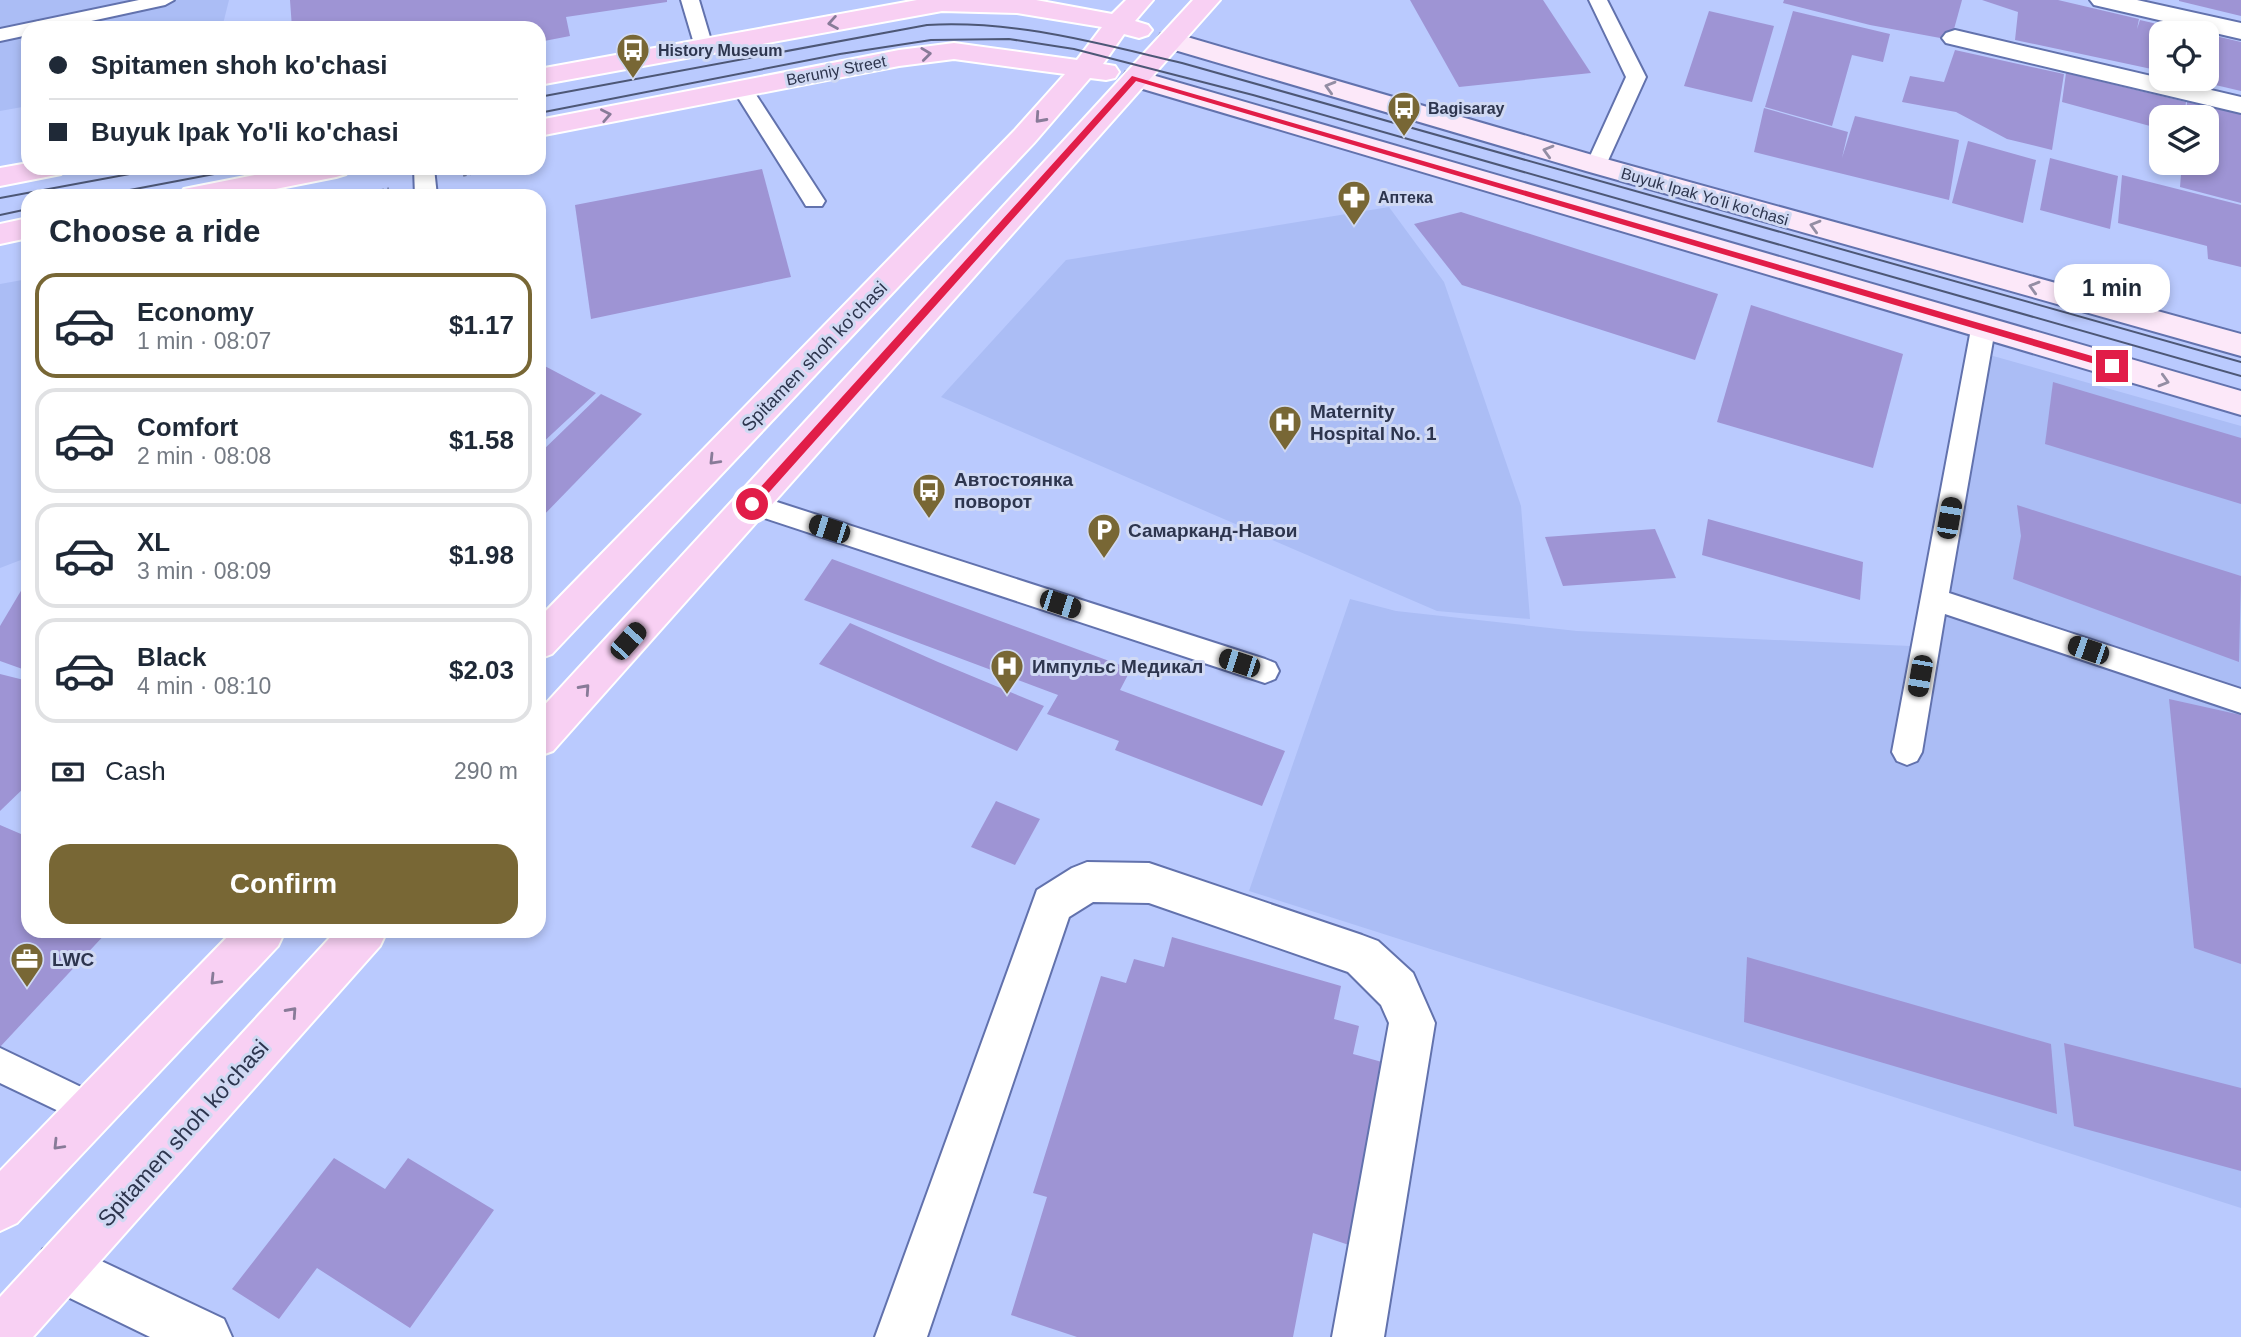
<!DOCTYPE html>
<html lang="en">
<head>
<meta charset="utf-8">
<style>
	body { margin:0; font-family:Arial,sans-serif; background:#f2f2f3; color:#1f2937; height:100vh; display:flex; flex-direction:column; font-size:26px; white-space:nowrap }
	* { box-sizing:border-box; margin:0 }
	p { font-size:23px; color:#747a83 }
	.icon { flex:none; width:38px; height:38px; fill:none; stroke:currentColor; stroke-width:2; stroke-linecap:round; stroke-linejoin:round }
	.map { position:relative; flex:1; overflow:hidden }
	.sheet { position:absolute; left:21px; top:189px; width:525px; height:749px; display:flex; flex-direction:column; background:#fff; border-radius:21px; box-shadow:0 4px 10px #0003 }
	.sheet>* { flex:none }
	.top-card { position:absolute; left:21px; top:21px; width:525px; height:154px; border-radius:21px; box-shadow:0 4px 10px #0003; display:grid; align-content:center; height:154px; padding:0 28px; background:#fff }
	.fabs { position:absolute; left:2149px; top:21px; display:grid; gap:14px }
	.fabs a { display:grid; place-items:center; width:70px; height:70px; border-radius:14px; background:#fff; box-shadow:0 4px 10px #0003; font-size:35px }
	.end { position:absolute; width:32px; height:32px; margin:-16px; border:9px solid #e11d48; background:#fff; box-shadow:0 0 0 4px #fff }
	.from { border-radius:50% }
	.bubble { position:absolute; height:49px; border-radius:21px; background:#fff; box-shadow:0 4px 10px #0003; font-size:23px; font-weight:600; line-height:49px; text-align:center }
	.car { position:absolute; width:21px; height:42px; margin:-21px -10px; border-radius:9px; box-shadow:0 0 5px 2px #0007; background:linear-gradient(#222 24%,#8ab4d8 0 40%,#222 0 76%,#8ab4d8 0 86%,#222 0) }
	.top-card b { display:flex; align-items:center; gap:24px; height:66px; font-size:26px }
	.top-card b+b { border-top:2px solid #e0e1e3 }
	.top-card i { width:18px; height:18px; background:#1f2937 }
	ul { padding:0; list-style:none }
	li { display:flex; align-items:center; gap:21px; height:105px; margin:0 14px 10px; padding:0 14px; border:4px solid #e0e1e3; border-radius:21px }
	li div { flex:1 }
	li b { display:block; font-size:26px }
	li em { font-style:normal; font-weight:600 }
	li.current { border-color:#786735 }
	li>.icon { width:63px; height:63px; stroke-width:1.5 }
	h2 { padding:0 28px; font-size:32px; line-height:84px }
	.pay { display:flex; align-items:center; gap:18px; height:77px; padding:0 28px; font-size:26px }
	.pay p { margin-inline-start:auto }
	.action { display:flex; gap:14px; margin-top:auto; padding:14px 28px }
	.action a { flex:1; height:80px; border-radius:21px; background:#786735; color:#fff; font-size:28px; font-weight:600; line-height:80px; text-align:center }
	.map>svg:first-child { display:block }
</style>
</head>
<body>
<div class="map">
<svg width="2241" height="1337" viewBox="0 0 2241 1337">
	<rect width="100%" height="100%" fill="#bacafe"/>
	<g fill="#abbdf5">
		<polygon points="0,0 229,0 222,28 28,28 28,106 0,111"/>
		<polygon points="1389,207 1444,282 1521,506 1530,619 1437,611 941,397 1066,260"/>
		<polygon points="28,279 28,548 26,558 0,568 0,284"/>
		<polygon points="1986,354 2241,426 2241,1208 1249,891 1350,599 1396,611 1577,631 1910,646"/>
	</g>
	<g fill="#9e94d4">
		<polygon points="290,0 667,0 667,2 566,17 570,36 539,42 539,28 292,28"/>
		<polygon points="1410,0 1543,0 1591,73 1459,87"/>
		<polygon points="1784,0 1962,0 1951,40 1870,25 1783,3"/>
		<polygon points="1982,0 2058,0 2139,19 2137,29 2140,20 2196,33 2161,33 2161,71 2015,40 2018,12"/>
		<polygon points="2179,0 2241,0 2241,16 2179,1"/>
		<polygon points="1709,11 1774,26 1752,102 1684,86"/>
		<polygon points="1793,11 1890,34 1883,62 1852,55 1832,126 1765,107"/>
		<polygon points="2207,34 2241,42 2241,91 2194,80 2207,79"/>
		<polygon points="1955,50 2064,74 2052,150 2007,139 1956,112 1902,102 1910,76 1944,82"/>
		<polygon points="2066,73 2186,102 2184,117 2161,117 2161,129 2062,102"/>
		<polygon points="2187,102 2241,114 2241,203 2180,187 2182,163 2207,163 2207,117 2186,117"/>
		<polygon points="1764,108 1848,132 1842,158 1855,116 1959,140 1949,200 1754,152"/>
		<polygon points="1968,141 2036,160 2023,223 1952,203"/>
		<polygon points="2050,158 2118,176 2110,229 2040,210"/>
		<polygon points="762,169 791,277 591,319 575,205"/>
		<polygon points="2122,175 2241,205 2241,267 2208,259 2207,246 2118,223"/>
		<polygon points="1461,212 1718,294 1695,360 1462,285 1414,224"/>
		<polygon points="1751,305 1903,354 1873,468 1717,422"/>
		<polygon points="539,363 596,393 539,446 539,415 545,409 539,405"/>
		<polygon points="2053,382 2241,438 2241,504 2045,444"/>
		<polygon points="601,394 642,414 539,520 539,454"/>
		<polygon points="2017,505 2241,576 2239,662 2013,579 2021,536"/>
		<polygon points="1708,519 1863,562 1860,600 1702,555"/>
		<polygon points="1655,529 1676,578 1563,586 1545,537"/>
		<polygon points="832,559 1131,669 1120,690 1285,751 1262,806 1115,750 1119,741 1047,714 1058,695 804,600"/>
		<polygon points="28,579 28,671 0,661 0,626"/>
		<polygon points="850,623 938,662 1044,706 1017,751 819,664"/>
		<polygon points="0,674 28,681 28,784 0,811"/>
		<polygon points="2169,699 2241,715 2241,964 2194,948"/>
		<polygon points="996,801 1040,819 1015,865 971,847"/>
		<polygon points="0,825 28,837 28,931 108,931 0,1047"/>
		<polygon points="1172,937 1341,986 1334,1019 1359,1026 1353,1054 1382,1062 1349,1245 1313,1233 1293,1337 1077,1337 1011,1315 1047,1197 1033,1193 1101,976 1126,983 1134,959 1164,967"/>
		<polygon points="1747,957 2051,1044 2057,1114 1744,1022"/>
		<polygon points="2064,1043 2241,1088 2241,1171 2074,1126"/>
		<polygon points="334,1158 385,1189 408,1158 494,1210 410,1328 317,1268 279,1319 232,1289"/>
	</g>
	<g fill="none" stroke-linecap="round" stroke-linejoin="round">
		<defs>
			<g id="lane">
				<polygon points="139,0 174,0 165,5 59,28 28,28 28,35 0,41 0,29"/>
				<polygon points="681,0 699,0 713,47 711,51 704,53 695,47"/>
				<polygon points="1589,0 1607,0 1646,77 1606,165 1603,170 1589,170 1586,165 1626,77"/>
				<polygon points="742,82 749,84 825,201 822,206 806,206 803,201 732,88"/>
				<polygon points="414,168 434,168 437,196 415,196"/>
				<polygon points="1983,321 1991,323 1995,329 1949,593 2241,689 2241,713 1945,614 1922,752 1917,761 1907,765 1897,761 1892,752 1971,329 1975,323"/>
				<polygon points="752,494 1265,659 1275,663 1279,671 1275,679 1265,683 743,511 739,504 743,497"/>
				<polygon points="0,1048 104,1098 109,1110 104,1122 92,1127 0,1083"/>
			</g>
			<g id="street">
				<polygon points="2090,0 2137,0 2241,23 2241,39 2094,5"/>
				<polygon points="1955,30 2241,97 2241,113 1946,43 1942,38 1946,33"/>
				<polygon points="1087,862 1149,863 1362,935 1378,941 1413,973 1435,1023 1384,1337 1332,1337 1389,1023 1381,1005 1348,972 1149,903 1093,902 1069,917 927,1337 875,1337 1037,890 1072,868"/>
				<polygon points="61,1242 224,1319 232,1337 150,1337 43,1285 36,1267 43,1249"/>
			</g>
			<g id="secondary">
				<polygon points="1170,32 1606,159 2241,334 2241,356 1586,171 1161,46 1157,40 1161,34"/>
				<polygon points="1135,70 2241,391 2241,415 1126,84 1122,78 1126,72"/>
			</g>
			<g id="primary">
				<polygon points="917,0 1036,0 1112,14 1126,0 1153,0 1135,21 1148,25 1152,30 1148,35 1139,38 1124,34 1103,64 1115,66 1119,72 1115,78 1106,80 1090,78 1034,143 552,654 539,659 539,618 1014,131 1065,74 954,59 899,66 539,136 539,120 899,50 954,43 1077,60 1102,27 1017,13 942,11 539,85 539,69"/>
				<polygon points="1193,0 1220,0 553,751 539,756 539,711"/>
				<polygon points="28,163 28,168 65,168 61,174 0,186 0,168"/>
				<polygon points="291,168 350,168 346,174 336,177 240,196 179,196 184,189 194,187"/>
				<polygon points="28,218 28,238 0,244 0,224"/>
				<polygon points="233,931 285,931 278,946 17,1223 0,1231 0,1171"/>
				<polygon points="336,931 387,931 380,946 33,1337 0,1337 0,1297"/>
			</g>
		</defs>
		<use href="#lane" stroke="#6272ad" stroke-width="4"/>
		<use href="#street" stroke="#6272ad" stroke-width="4"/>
		<use href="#secondary" stroke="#6272ad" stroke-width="4"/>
		<use href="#primary" stroke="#fff" stroke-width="4"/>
		<g stroke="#7480a7" stroke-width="3.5" stroke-dasharray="3.5 3.5" stroke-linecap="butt">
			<polyline points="463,175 495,168"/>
			<polyline points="367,194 389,189"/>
		</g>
		<use href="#lane" fill="#fff" fill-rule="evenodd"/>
		<use href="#street" fill="#fff" fill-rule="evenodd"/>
		<use href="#secondary" fill="#fce8f9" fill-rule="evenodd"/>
		<use href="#primary" fill="#f8d0f3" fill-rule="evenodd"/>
		<g stroke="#4d5776" stroke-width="2">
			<path d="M539 97 927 25C1016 20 1096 43 1182 63L2241 362"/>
			<polyline points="539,113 840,54 931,40 1009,39 1074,49 1253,95 2241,376"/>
			<polyline points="98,196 246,168"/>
			<polyline points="0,198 162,168"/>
			<polyline points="0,215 28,209"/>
		</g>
	</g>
	<defs><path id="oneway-chevron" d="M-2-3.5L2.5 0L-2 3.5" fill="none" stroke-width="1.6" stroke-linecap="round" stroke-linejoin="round" transform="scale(1.75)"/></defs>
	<g stroke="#887b98">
		<use href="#oneway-chevron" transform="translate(833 23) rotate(170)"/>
		<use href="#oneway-chevron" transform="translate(926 54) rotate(-7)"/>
		<use href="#oneway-chevron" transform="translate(606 115) rotate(-11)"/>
		<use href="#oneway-chevron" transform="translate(1040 118) rotate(132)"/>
		<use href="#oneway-chevron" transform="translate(714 460) rotate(134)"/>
		<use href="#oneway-chevron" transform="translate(585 689) rotate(-48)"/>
		<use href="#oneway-chevron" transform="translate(215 980) rotate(134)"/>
		<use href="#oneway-chevron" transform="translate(292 1012) rotate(-48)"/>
		<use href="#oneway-chevron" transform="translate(58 1145) rotate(134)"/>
	</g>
	<g stroke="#948ea4">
		<use href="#oneway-chevron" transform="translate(1330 87) rotate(-164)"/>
		<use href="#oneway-chevron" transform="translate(1548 151) rotate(-164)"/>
		<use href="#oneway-chevron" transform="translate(1815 226) rotate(-164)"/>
		<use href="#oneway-chevron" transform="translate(2034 287) rotate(-164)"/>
		<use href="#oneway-chevron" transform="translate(2164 381) rotate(16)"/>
	</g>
	<polygon fill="#e11d48" points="1132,76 2116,363 2117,366 2112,369 1136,81 756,507 748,507 748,501"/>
	<defs>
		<symbol id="bus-pin" viewBox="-11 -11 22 30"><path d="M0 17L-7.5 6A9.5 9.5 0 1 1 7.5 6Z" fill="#786735" stroke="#d0d9f3"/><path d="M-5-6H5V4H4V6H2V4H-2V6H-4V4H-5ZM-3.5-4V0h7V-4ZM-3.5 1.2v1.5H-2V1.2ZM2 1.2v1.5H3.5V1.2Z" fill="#fff"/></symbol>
		<symbol id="pharmacy-pin" viewBox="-11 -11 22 30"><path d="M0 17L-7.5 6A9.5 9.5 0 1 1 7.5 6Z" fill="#786735" stroke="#d0d9f3"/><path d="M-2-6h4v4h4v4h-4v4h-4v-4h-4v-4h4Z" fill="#fff"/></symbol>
		<symbol id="hospital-pin" viewBox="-11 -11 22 30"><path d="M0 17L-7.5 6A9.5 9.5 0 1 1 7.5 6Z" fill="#786735" stroke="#d0d9f3"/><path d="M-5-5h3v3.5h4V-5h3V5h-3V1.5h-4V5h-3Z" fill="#fff"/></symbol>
		<symbol id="parking-pin" viewBox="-11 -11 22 30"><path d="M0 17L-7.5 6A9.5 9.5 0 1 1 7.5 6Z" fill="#786735" stroke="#d0d9f3"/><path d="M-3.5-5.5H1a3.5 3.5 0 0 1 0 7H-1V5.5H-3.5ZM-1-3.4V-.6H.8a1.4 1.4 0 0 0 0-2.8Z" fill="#fff"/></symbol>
		<symbol id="office-pin" viewBox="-11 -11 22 30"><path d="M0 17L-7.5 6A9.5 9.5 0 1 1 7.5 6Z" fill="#786735" stroke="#d0d9f3"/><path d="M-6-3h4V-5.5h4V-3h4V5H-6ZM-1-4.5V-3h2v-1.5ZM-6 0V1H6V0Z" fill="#fff"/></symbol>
	</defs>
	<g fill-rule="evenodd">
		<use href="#bus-pin" x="614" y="31" width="38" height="52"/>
		<use href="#bus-pin" x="1385" y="89" width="38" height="52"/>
		<use href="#pharmacy-pin" x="1335" y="178" width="38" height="52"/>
		<use href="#hospital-pin" x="1266" y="403" width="38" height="52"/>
		<use href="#bus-pin" x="910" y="471" width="38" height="52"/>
		<use href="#parking-pin" x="1085" y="511" width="38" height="52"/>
		<use href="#hospital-pin" x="988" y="647" width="38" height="52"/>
		<use href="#office-pin" x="8" y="940" width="38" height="52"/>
	</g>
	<g text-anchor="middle" stroke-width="6" stroke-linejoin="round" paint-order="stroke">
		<g font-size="16" font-weight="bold" fill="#2d354e" stroke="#d0d9f3" text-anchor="start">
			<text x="658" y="56">History Museum</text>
			<text x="1428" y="114">Bagisaray</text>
			<text x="1378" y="203">Аптека</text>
		</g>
		<g font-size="16" fill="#2d354e" stroke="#d0d9f3">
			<text transform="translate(836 70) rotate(-11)" y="6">Beruniy Street</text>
			<text transform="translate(1705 196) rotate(16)" y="6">Buyuk Ipak Yo'li ko'chasi</text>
		</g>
		<g font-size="19" fill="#2d354e" stroke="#d0d9f3">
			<text transform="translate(814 356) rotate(-46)" y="7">Spitamen shoh ko'chasi</text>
		</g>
		<g font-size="19" font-weight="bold" fill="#2d354e" stroke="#d0d9f3" text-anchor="start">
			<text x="1310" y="418">Maternity<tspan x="1310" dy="22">Hospital No. 1</tspan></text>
			<text x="954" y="486">Автостоянка<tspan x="954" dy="22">поворот</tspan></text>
			<text x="1128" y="537">Самарканд-Навои</text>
			<text x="1032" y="673">Импульс Медикал</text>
			<text x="52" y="966">LWC</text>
		</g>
		<g font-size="23" fill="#2d354e" stroke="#d0d9f3">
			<text transform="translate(183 1133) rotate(-48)" y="8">Spitamen shoh ko'chasi</text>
		</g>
	</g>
</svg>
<div class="fabs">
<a><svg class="icon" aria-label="locate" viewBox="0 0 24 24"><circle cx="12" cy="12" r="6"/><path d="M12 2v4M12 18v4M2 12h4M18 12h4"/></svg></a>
<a><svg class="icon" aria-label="layers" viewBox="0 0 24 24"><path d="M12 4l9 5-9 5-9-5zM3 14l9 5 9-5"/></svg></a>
</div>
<i class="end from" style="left:752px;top:504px"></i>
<i class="end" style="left:2112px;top:366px"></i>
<div class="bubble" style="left:2054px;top:264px;width:116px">1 min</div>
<i class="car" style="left:1949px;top:518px;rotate:10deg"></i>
<i class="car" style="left:829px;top:529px;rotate:288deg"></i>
<i class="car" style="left:1060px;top:604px;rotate:108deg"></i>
<i class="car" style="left:628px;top:641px;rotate:42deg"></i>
<i class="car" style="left:2088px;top:650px;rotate:289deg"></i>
<i class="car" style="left:1239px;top:663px;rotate:288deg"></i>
<i class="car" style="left:1920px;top:676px;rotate:190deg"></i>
<div class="top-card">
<b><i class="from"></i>Spitamen shoh ko'chasi</b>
<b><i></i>Buyuk Ipak Yo'li ko'chasi</b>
</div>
<section class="sheet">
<h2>Choose a ride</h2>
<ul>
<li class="current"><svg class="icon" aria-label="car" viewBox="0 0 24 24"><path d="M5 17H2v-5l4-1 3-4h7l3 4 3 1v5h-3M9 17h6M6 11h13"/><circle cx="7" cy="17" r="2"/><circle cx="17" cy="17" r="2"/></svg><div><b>Economy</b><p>1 min · 08:07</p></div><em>$1.17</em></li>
<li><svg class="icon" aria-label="car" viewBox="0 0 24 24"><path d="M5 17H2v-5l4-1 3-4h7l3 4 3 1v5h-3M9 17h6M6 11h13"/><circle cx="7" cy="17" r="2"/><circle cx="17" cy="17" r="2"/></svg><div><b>Comfort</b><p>2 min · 08:08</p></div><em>$1.58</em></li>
<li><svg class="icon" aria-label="car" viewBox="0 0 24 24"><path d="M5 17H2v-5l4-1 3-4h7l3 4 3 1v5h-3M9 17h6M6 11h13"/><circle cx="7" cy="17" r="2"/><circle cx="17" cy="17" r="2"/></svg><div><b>XL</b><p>3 min · 08:09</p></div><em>$1.98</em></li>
<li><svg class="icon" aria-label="car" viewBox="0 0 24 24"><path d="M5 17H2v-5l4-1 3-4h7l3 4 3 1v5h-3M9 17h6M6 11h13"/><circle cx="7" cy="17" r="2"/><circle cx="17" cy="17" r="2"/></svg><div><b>Black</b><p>4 min · 08:10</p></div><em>$2.03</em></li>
</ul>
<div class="pay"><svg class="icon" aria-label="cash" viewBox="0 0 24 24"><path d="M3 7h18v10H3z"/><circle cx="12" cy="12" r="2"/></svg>Cash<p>290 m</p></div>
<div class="action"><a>Confirm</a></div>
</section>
</div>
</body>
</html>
